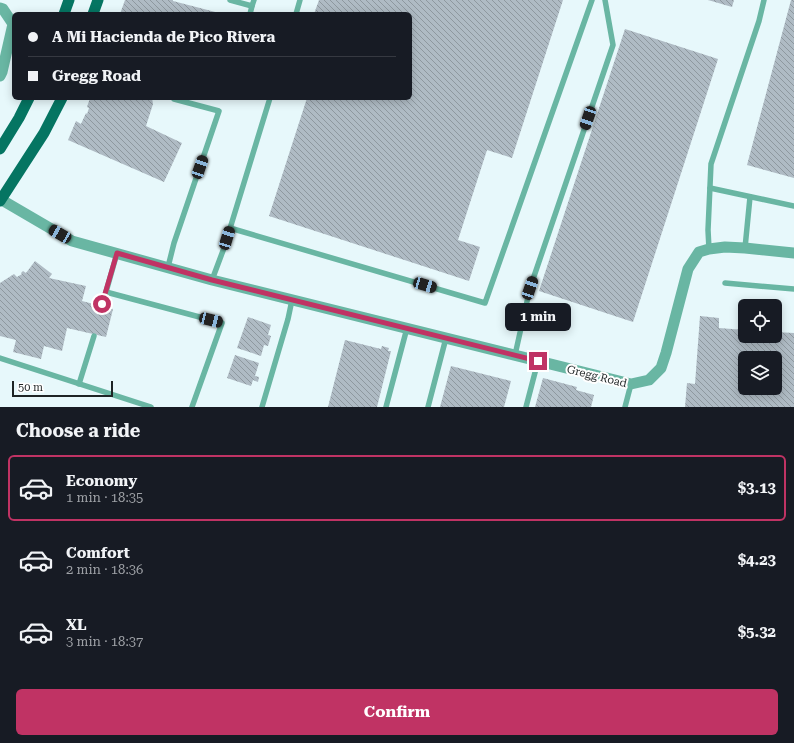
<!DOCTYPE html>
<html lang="en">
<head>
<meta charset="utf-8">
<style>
	body { margin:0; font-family:"Roboto Serif",serif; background:#242831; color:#f1f3f6; height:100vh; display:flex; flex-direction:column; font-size:15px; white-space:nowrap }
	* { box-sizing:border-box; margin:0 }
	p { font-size:13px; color:#9ea1a6 }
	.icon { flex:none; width:22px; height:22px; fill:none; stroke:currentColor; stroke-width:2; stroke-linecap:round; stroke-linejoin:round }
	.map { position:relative; height:407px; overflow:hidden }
	.panel { display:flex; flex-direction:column; background:#171b24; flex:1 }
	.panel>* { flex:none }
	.hud { position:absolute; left:12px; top:12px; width:400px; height:88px; border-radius:6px; box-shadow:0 2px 10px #0003; display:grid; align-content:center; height:88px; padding:0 16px; background:#171b24 }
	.buttons { position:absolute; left:738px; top:299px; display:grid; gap:8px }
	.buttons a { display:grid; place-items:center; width:44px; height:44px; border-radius:6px; background:#171b24; box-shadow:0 2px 10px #0003; font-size:20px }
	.scale { position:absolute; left:12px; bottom:10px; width:101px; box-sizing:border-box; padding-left:4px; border:2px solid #1e2425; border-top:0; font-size:11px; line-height:14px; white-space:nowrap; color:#1e2425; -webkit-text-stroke:3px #fff; paint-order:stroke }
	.end { position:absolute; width:18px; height:18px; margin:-9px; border:5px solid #c03364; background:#fff; box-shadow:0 0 0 2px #fff }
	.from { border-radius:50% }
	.bubble { position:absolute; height:28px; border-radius:6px; background:#171b24; box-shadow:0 2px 10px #0003; font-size:13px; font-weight:700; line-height:28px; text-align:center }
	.car { position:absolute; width:12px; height:24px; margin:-12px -6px; border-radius:5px; box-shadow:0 0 3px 1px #0007; background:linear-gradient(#222 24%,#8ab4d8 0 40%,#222 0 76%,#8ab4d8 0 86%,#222 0) }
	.hud b { display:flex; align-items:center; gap:14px; height:38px; font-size:15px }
	.hud b+b { border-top:1px solid #363941 }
	.hud i { width:10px; height:10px; background:#f1f3f6 }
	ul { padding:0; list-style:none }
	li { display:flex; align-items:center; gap:12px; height:66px; margin:0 8px 6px; padding:0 8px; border:2px solid transparent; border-radius:6px }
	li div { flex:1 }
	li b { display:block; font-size:15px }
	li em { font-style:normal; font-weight:700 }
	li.on { border-color:#c03364 }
	li>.icon { width:36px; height:36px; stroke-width:1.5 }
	h2 { padding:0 16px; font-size:18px; line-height:48px }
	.cta { display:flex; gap:8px; margin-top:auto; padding:8px 16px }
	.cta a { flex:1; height:46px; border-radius:6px; background:#c03364; color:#fff; font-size:16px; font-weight:700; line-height:46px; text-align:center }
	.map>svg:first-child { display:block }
</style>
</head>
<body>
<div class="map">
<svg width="794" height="407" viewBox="0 0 794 407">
	<defs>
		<pattern id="building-back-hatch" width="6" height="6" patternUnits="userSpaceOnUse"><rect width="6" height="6" fill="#afbbc4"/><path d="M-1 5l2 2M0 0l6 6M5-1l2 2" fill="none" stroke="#8e989f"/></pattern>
	</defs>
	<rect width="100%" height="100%" fill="#e7f8fb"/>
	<g fill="url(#building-back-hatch)" fill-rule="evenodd">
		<polygon points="125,0 173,0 173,1 223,14 120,14"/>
		<polygon points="319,0 563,0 512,158 487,150 458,240 480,247 469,281 269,216 307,98 410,98 410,14 314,14"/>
		<polygon points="708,0 734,0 732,7"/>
		<polygon points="791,0 794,0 794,178 747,165"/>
		<polygon points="625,29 718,59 633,322 539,291"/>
		<polygon points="90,98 152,98 153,104 146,126 182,143 164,182 68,140 76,121 81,124 86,113 87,114 89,108 87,107"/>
		<polygon points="35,261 52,274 49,278 86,286 82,301 113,309 106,337 67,328 62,351 44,346 41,359 13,352 16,340 0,336 0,283 14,274 17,277 22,274 21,273 23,271 26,273"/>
		<path d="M700 316 719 318V328L745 330V336H775V332L794 333V407H685L687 383 695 384ZM745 358H775V388H745Z"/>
		<polygon points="248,317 271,325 268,335 271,336 268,346 264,345 261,356 237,348"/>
		<polygon points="345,340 381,349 382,346 389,348 388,351 391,351 377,407 328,407"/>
		<polygon points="235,355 259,363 255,376 259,377 258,382 253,380 251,386 227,378"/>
		<polygon points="451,366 511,381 504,407 440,407"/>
		<polygon points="543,378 577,387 576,390 594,395 591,407 535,407"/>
	</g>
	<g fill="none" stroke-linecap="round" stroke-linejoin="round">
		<g stroke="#69b6a3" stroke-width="5.5">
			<polyline points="230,0 252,6 254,0"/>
			<polyline points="250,14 252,6"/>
			<polyline points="296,14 300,0"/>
			<polyline points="710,188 794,206"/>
			<polyline points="230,228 485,303 592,0"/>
			<polyline points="745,248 750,197"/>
			<polyline points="709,249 708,230 711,164 759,21 764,0"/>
			<polyline points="168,267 174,243 219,111 174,99 173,98"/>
			<polyline points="212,280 224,248 270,98"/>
			<polyline points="725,283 794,289"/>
			<polyline points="106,292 117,253"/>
			<polyline points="102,304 106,292 222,323 192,407"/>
			<polyline points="515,355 530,288 613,45 605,0"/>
			<polyline points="0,358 151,407"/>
			<polyline points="79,384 94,336"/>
			<polyline points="262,407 288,319 292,300"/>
			<polyline points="386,407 407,328"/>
			<polyline points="428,407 446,338"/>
			<polyline points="526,407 538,361"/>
			<polyline points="625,407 631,384"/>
		</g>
		<g stroke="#69b6a3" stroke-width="11">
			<polyline points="0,8 3,9 13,24 2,72 0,76"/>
			<polyline points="0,199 72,241 212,280 631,384 649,380 661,368 666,353 688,269 699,252 709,249 725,247 745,248 794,253"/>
		</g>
		<g stroke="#057562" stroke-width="11">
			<polyline points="64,14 69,0"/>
			<polyline points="93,14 98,0"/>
			<polyline points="0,149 19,118 29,98"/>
			<polyline points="0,201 44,133 62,98"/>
		</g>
	</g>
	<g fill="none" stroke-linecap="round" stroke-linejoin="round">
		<polyline stroke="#c03364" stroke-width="5" points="102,304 117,253 212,280 538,361"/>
	</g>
	<g text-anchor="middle" stroke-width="4" stroke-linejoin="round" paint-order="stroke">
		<g font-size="11" fill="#1e2425" stroke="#fff">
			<text transform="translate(597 376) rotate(14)" y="4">Gregg Road</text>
		</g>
	</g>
</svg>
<div class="buttons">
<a><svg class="icon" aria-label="locate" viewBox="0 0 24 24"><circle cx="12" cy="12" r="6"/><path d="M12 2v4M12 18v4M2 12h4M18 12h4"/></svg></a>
<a><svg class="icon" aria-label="layers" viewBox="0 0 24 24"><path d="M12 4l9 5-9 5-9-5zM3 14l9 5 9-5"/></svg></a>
</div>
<div class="scale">50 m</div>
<i class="end from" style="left:102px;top:304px"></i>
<i class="end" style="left:538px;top:361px"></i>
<div class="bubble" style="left:505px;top:303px;width:66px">1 min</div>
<i class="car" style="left:588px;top:118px;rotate:199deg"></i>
<i class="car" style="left:200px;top:167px;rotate:19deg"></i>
<i class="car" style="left:60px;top:234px;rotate:300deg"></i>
<i class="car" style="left:227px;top:238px;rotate:17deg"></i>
<i class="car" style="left:425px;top:285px;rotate:106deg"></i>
<i class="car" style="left:530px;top:288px;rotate:19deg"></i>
<i class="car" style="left:211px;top:320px;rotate:104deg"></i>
<div class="hud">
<b><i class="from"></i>A Mi Hacienda de Pico Rivera</b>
<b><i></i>Gregg Road</b>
</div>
</div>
<section class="panel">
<h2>Choose a ride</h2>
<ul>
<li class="on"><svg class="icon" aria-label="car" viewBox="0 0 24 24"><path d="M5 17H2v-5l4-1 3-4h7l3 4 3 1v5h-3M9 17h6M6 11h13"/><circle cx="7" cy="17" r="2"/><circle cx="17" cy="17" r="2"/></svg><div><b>Economy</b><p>1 min · 18:35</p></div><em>$3.13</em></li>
<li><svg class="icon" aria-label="car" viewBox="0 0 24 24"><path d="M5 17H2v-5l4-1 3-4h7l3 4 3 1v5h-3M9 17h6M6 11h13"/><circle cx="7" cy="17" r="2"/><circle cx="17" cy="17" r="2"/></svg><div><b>Comfort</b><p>2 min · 18:36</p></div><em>$4.23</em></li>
<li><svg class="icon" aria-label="car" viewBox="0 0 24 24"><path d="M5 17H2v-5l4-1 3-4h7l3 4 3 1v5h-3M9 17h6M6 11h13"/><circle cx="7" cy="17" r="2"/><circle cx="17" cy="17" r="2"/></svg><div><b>XL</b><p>3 min · 18:37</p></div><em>$5.32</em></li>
</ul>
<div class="cta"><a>Confirm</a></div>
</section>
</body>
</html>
